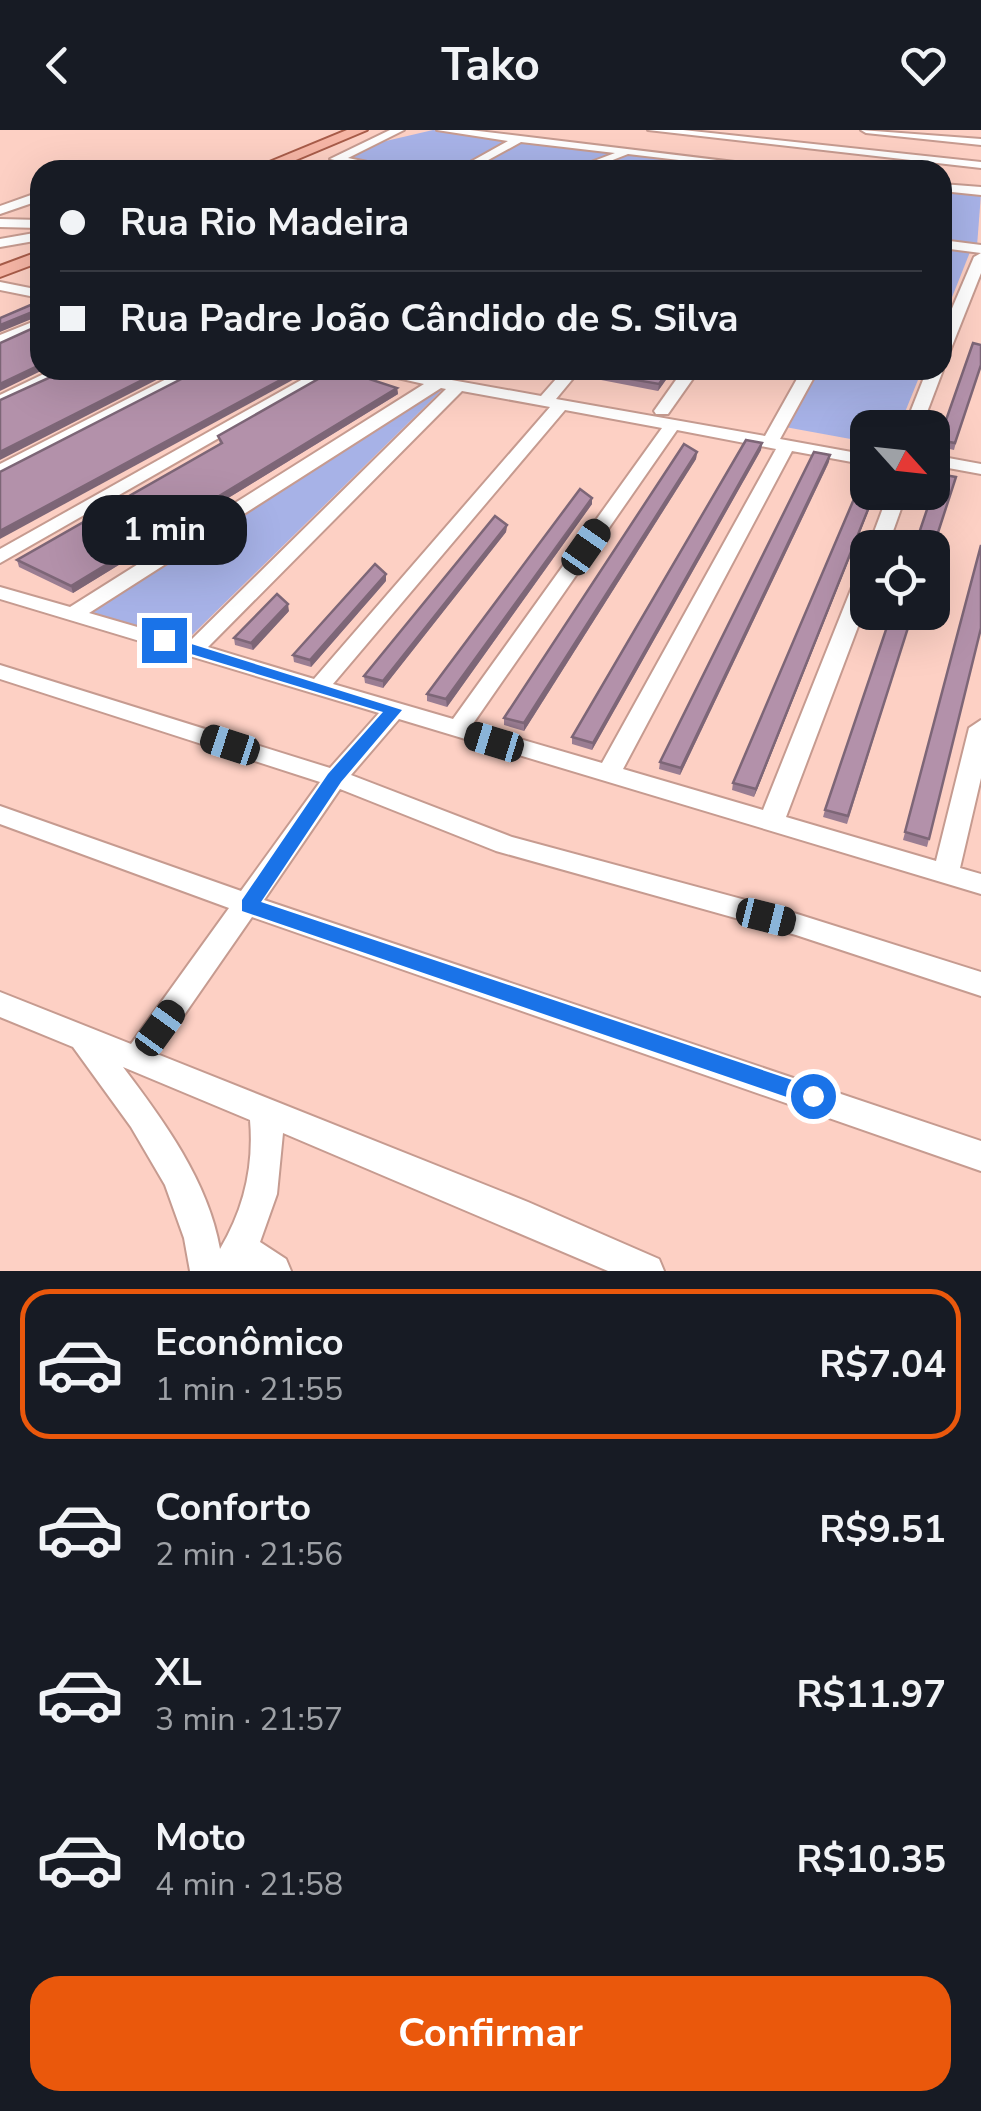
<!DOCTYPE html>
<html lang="pt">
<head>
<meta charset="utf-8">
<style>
	body { margin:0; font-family:"Nunito Sans",sans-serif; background:#20242c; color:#f1f3f6; height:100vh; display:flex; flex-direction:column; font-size:38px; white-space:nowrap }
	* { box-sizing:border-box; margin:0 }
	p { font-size:32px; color:#9ea1a6 }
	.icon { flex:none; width:55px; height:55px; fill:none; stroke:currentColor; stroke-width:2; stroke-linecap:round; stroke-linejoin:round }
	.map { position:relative; height:1141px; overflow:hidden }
	.drawer { display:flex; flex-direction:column; background:#171b24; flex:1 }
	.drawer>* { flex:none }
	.guide { position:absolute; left:30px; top:30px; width:922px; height:220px; border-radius:30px; box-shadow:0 10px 40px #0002; display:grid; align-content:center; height:220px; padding:0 30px; background:#171b24 }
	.needle { width:65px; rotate:117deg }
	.buttons { position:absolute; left:850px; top:280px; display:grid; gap:20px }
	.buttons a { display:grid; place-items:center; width:100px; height:100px; border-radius:20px; background:#171b24; box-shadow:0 10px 40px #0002; font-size:50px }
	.end { position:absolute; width:45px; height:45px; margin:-22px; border:12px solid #1a73e8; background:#fff; box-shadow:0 0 0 5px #fff }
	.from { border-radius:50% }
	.bubble { position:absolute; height:70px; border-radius:30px; background:#171b24; box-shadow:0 10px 40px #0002; font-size:32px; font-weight:700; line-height:70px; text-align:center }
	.car { position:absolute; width:30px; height:60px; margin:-30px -15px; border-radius:12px; box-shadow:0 0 8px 2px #0007; background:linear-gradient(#222 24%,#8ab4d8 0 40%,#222 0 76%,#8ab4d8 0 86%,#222 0) }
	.guide b { display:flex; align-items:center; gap:35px; height:95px; font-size:38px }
	.guide b+b { border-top:2px solid #363941 }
	.guide i { width:25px; height:25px; background:#f1f3f6 }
	ul { padding:18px 0 0; list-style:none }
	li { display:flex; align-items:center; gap:30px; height:150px; margin:0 20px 15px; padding:0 10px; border:5px solid transparent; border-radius:30px }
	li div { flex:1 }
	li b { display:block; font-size:38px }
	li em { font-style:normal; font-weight:700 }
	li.selected { border-color:#ea580c }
	li>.icon { width:90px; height:90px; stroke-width:1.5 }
	.button { display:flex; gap:20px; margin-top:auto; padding:20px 30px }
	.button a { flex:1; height:115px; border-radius:30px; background:#ea580c; color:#fff; font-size:40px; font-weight:700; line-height:115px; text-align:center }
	header { display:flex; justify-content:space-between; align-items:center; height:130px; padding:0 30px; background:#171b24; font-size:45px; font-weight:700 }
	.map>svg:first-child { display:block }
</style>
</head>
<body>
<header><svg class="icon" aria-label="back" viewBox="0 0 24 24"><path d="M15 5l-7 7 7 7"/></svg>Tako<svg class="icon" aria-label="heart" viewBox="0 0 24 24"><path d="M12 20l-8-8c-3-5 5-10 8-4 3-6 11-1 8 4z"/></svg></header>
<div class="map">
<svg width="981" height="1141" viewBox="0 0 981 1141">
	<rect width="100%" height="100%" fill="#fdd0c4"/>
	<g fill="#a7b2e7">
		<polygon points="433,0 777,40 415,40 343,29 373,14"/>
		<polygon points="943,59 981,64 977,116 943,112"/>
		<polygon points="943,118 970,122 943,190"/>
		<polygon points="818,240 922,240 899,297 868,298 867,312 785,297"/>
		<polygon points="437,259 442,260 187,510 91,482"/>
	</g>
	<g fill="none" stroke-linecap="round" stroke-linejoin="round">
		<defs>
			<g id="minor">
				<polygon points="390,0 404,0 348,28 406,40 380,40 330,29"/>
				<polygon points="437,0 470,0 800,40 764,40 628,24 587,40 570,40 615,23 521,12 470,40 456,40 508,11"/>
				<polygon points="648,0 683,0 981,32 981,38"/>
				<polygon points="861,0 981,9 981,15 866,3"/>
				<polygon points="942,54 981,57 981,65 942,61"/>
				<polygon points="34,64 40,68 38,71 0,84 0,76"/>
				<polygon points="0,89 40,90 40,98 0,97"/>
				<polygon points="40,102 40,110 0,117 0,109"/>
				<polygon points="942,110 981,115 981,123 942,118"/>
				<polygon points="981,123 981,143 950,221 942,225 942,202 974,127"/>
				<polygon points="0,152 40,160 40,168 0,160"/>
				<polygon points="40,189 40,198 0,216 0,205"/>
				<polygon points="52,240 72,240 0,276 0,265"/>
				<polygon points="184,240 204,240 0,346 0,334"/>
				<polygon points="319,240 338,240 0,433 0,419"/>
				<path d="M362 240H396L541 266 564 240H580L556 269 765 306 802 240H818L780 309 868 325V335L792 321 623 639 763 680 858 442 868 436V470L786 687 936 731 969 598 981 590V648L960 738 981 744V764L399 589 351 645 512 707 797 784 981 842V866L796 805 496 721 340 659 264 770 981 1011V1041L252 787 157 924 528 1072 659 1129 664 1141H608L283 1003 277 1064 260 1112 286 1129 291 1141H190L184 1108 165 1055 131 997 73 917 0 887V862L131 914 229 778 0 694V676L241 761 320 652 0 549V535L330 638 379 583 0 469V457L70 477 424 254ZM441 258 446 259 189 512 89 483ZM462 261 550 277 314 549 208 517ZM565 280 662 298 453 589 333 554ZM677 300 776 319 602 633 472 595ZM123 937 250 990C254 1036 244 1079 220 1119 208 1051 164 991 123 937Z"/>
				<polygon points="683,240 699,240 668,284 656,284 654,281"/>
				<polygon points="927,240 943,240 921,298 904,298"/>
				<polygon points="932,325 981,334 981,344 932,335"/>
				<polygon points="889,362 907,362 887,418 868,418"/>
			</g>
			<g id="major">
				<polygon points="347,0 367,0 272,40 250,40"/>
				<polygon points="40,121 40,132 0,147 0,136"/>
			</g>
		</defs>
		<use href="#minor" stroke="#c69b90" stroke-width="4"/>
		<use href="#major" stroke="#a85c49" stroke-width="4"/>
		<use href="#minor" fill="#fff" fill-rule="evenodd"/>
		<use href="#major" fill="#f7b6a6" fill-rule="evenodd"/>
	</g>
	<g fill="#9a7d92">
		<polygon points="981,215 954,320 937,316 939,310"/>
		<polygon points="504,240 554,240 547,248"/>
		<polygon points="599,240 673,240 658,261 596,249 596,243"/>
		<polygon points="397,258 398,264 73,463 19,437 17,430 220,314 218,306"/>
		<polygon points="762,313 761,320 592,620 572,614 572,607"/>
		<polygon points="697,322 696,329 524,601 504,595 504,588"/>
		<polygon points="829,332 680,645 659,639 660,632"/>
		<polygon points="868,362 876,362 754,667 732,660 733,653"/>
		<polygon points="592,368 592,374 447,577 427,571 427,564"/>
		<polygon points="507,395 506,402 383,558 365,553 364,546"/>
		<polygon points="981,415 929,709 927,717 903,710"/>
		<polygon points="386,451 311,537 294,532 293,525"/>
		<polygon points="289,481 253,520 235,515 234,508"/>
		<polygon points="913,482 847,694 823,687 825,680"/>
	</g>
	<g fill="#7d6677">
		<polygon points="37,180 39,186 0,202 0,195"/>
		<polygon points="40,235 40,240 43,240 0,261 0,254"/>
		<polygon points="162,240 176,240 0,330 0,322"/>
		<polygon points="299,240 311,240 0,409 0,401"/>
		<polygon points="669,240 673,240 658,261 659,254"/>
		<polygon points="397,258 398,264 73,463 71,456"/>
		<polygon points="762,313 761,320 592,620 593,613"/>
		<polygon points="697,322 696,329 524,601 524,593"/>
		<polygon points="830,325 829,332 680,645 681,638"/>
		<polygon points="875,362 876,362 754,667 756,659"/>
		<polygon points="592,368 592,374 447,577 446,569"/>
		<polygon points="507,395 506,402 383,558 383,551"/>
		<polygon points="386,444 386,451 311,537 310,530"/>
		<polygon points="288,474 289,481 253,520 251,513"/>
	</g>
	<g fill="#b391aa" stroke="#7d6677" stroke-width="2.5">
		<polygon points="354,37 369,40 346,40"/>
		<polygon points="40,171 40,181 37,180 0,195 0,188"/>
		<polygon points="40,195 40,235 0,254 0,213"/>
		<polygon points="973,213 981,215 981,235 955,313 939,310"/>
		<polygon points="66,240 162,240 0,322 0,270"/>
		<polygon points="199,240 299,240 0,401 0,342"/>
		<polygon points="334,240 342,240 397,258 71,456 17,430 222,313 218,306"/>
		<polygon points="599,240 669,240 659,254 596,243"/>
		<polygon points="746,310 762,313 593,613 572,607"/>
		<polygon points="684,314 697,322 524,593 504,588"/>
		<polygon points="814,322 830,325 681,638 660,632"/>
		<polygon points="868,336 868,362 875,362 756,659 733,653"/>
		<polygon points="939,344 956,347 932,421 932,418 914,418"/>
		<polygon points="580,359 592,368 446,569 427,564"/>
		<polygon points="495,386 507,395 383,551 364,546"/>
		<polygon points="981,415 981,498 929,709 905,702"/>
		<polygon points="375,434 386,444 310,530 293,525"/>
		<polygon points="277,464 288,474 251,513 234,508"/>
		<polygon points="892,482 913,482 848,686 825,680"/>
	</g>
	<polygon fill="#1a73e8" points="158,507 169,507 402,580 341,652 261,772 813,957 821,960 824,966 821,973 813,976 242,781 242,770 328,644 383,582 158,514"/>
</svg>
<div class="buttons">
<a><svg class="needle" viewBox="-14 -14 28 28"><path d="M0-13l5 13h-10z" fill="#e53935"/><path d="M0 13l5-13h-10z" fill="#9ea1a6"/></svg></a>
<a><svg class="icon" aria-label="locate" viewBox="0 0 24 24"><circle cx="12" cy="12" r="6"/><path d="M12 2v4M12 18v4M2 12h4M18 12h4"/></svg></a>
</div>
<i class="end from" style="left:813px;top:966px"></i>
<i class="end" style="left:164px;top:510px"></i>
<div class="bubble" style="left:82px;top:365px;width:165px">1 min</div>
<i class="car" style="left:586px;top:417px;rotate:35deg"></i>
<i class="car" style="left:494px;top:612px;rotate:287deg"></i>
<i class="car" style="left:230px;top:615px;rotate:288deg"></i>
<i class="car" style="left:766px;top:787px;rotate:104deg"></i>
<i class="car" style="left:160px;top:898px;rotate:36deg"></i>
<div class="guide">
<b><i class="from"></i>Rua Rio Madeira</b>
<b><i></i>Rua Padre João Cândido de S. Silva</b>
</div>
</div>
<section class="drawer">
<ul>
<li class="selected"><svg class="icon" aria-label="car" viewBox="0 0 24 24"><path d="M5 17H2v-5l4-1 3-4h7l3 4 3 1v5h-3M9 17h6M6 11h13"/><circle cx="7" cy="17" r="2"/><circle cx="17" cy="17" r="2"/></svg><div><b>Econômico</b><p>1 min · 21:55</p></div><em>R$7.04</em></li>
<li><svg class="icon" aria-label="car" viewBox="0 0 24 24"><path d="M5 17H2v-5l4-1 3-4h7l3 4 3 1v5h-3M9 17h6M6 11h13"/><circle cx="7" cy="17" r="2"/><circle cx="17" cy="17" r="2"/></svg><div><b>Conforto</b><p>2 min · 21:56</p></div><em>R$9.51</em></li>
<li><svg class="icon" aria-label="car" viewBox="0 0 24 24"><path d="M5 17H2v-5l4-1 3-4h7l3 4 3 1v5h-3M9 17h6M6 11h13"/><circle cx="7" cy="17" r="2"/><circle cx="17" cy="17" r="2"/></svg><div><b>XL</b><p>3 min · 21:57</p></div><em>R$11.97</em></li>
<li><svg class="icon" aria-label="car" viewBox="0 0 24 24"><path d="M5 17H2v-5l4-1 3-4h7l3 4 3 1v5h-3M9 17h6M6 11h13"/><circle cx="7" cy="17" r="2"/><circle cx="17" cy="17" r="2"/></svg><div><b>Moto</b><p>4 min · 21:58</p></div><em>R$10.35</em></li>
</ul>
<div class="button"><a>Confirmar</a></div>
</section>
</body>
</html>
